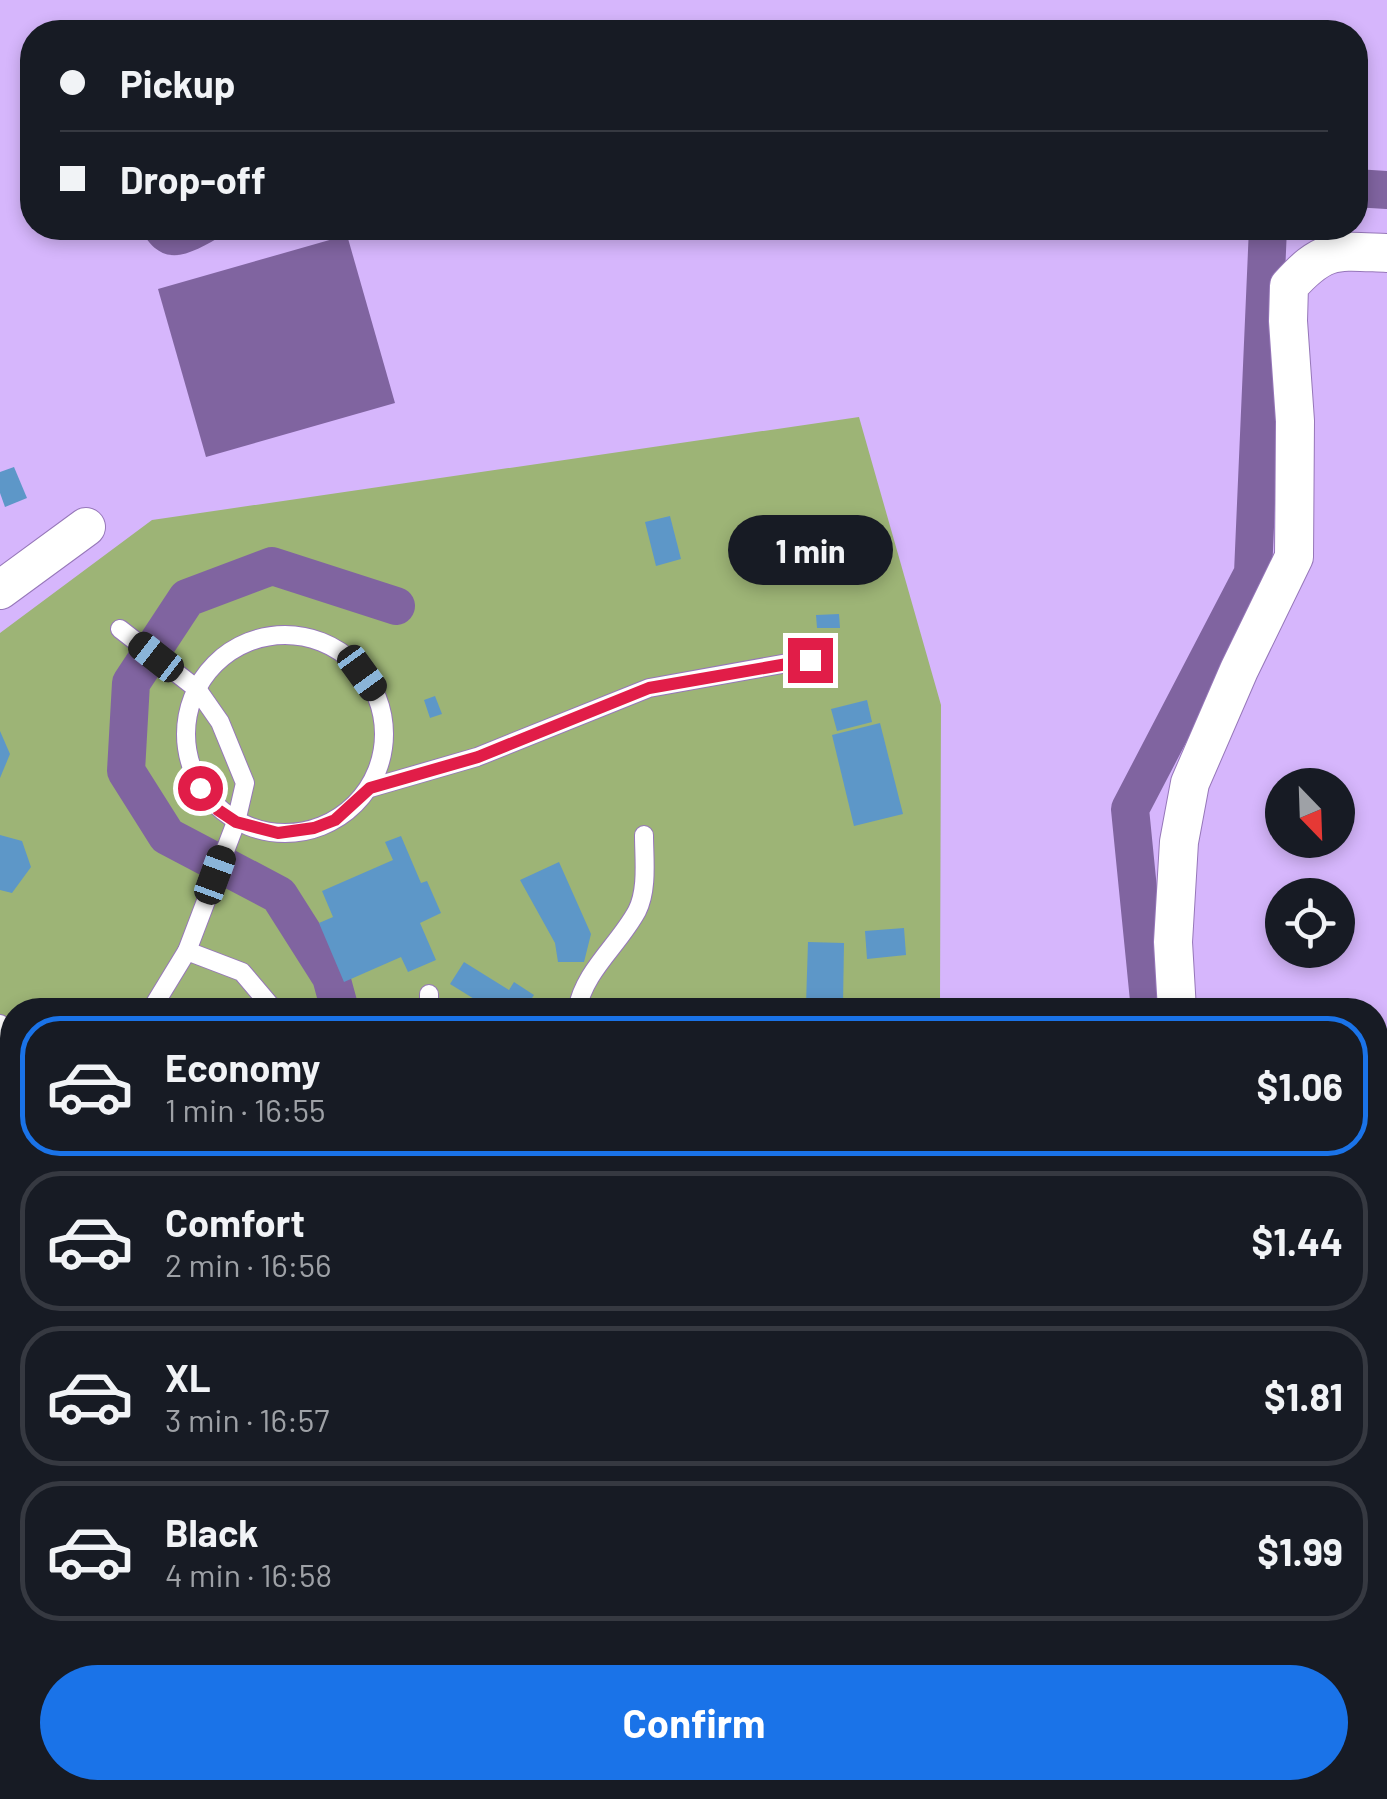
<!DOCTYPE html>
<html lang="en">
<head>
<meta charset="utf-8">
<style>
	body { margin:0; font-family:Barlow,sans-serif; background:#242831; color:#f1f3f6; height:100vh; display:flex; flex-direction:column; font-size:38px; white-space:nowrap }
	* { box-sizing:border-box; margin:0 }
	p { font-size:32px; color:#9ea1a6 }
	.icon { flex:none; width:55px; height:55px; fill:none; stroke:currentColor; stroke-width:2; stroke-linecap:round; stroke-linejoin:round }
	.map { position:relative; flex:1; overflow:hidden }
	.side { position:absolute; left:0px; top:998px; width:1388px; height:802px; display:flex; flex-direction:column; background:#171b24; border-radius:40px 40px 0 0; box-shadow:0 5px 15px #0003 }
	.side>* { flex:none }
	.hud { position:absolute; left:20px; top:20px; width:1348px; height:220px; border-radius:40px; box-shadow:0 5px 15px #0003; display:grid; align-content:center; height:220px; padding:0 40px; background:#171b24 }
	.needle { width:65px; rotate:157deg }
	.tools { position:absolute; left:1265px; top:768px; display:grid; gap:20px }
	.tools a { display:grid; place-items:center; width:90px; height:90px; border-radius:50%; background:#171b24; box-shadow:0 5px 15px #0003; font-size:50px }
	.end { position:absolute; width:45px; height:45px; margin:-22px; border:12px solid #e11d48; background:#fff; box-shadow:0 0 0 5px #fff }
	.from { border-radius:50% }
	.bubble { position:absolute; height:70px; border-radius:35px; background:#171b24; box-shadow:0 5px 15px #0003; font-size:32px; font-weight:700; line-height:70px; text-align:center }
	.car { position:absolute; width:30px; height:60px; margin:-30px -15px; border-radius:12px; box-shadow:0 0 8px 2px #0007; background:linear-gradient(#222 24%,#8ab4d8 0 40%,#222 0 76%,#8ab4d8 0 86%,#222 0) }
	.hud b { display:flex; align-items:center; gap:35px; height:95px; font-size:38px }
	.hud b+b { border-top:2px solid #363941 }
	.hud i { width:25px; height:25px; background:#f1f3f6 }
	ul { padding:18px 0 0; list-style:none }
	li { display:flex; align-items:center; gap:30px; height:140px; margin:0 20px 15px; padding:0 20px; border:5px solid #363941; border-radius:40px }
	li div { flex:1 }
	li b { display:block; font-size:38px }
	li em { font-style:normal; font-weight:700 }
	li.selected { border-color:#1a73e8 }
	li>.icon { width:90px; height:90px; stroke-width:1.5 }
	.cta { display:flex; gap:20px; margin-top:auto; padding:20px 40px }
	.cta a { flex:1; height:115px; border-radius:60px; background:#1a73e8; color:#fff; font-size:40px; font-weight:700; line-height:115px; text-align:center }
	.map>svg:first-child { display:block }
</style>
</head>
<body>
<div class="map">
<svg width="1387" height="1799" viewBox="0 0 1387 1799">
	<rect width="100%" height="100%" fill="#d6b6fc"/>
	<polygon fill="#9db476" points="859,417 941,705 940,1003 905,1010 12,1010 12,1594 0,1566 0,633 152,520"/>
	<g fill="#8064a0">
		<path d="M140 228H226L225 234C190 254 163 272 140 228Z"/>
		<polygon points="347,235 395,403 206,457 158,289"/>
	</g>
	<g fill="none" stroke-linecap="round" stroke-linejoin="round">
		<g stroke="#8064a0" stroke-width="38">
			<polyline points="1355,188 1387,190"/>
			<polyline points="340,1010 331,977 279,895 167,836 126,771 131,683 187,598 272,566 396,606"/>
			<polyline points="1150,1010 1130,809 1253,573 1268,228"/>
			<polyline points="773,1799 779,1788"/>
		</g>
	</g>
	<g fill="#5d97c8">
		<polygon points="14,467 27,498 5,507 0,493 0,472"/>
		<polygon points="670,516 681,559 656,566 645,522"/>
		<polygon points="839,614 840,628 817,628 816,615"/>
		<polygon points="435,696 442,714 430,718 424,700"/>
		<polygon points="867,700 872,722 837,731 831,709"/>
		<polygon points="880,723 903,814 854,826 832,735"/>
		<polygon points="0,731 10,754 0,778"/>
		<polygon points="0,835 22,841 31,867 12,893 0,890"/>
		<polygon points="401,836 421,883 427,881 441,913 420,923 436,960 408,972 401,957 344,982 319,923 333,917 322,891 393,860 385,842"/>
		<polygon points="559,862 591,934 584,962 558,962 555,943 520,880"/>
		<polygon points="904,928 906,955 867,959 865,931"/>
		<polygon points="808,942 844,943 843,1005 806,1004"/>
		<polygon points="464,962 509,990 514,982 534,995 524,1010 492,1010 450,984"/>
		<polygon points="8,1339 12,1340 12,1410 0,1406 0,1364"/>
		<polygon points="289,1788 356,1788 361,1799 280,1799 277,1793"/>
		<polygon points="442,1788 495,1788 500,1799 447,1799"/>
	</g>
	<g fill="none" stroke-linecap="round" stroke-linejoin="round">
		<defs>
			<g id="service">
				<polyline points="120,629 197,689 220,722 245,783 236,822 187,951 151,1010"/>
				<circle cx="285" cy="734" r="99"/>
				<polyline points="370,788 477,757 649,688 810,659"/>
				<polyline points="187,951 242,972 270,1005 271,1010"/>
				<polyline points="429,1010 429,994"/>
				<path d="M577 1010C584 971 618 946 637 911 648 889 644 859 644 835"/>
				<polyline points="0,1024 9,1046 12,1079"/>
				<polyline points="0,1135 12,1128"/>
				<polyline points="0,1282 12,1290"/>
			</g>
			<g id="minor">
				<polyline points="0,590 86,527"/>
				<path d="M1177 1010 1173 942 1179 842 1190 783 1239 670 1294 557 1295 421 1288 321 1289 286C1325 246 1336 251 1387 253"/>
				<polyline points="0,1760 12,1783"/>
				<polyline points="147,1799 177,1788"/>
				<polyline points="812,1799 819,1788"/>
			</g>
		</defs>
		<use href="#service" stroke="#9677b9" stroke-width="20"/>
		<use href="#minor" stroke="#9677b9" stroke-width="40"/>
		<use href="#service" stroke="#fff" stroke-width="18"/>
		<use href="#minor" stroke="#fff" stroke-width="38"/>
	</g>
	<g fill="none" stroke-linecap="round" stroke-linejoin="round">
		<polyline stroke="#e11d48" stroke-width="12" points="200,788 218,810 236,822 278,833 314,828 335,820 370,788 478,757 649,688 810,660"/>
	</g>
</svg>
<div class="tools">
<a><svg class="needle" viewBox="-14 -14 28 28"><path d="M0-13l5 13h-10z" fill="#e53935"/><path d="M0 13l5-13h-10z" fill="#9ea1a6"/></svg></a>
<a><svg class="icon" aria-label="locate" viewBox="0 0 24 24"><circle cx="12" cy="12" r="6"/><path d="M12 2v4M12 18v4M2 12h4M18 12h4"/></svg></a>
</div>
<i class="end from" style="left:200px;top:788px"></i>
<i class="end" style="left:810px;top:660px"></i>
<div class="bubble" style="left:728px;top:515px;width:165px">1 min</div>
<i class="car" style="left:156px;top:657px;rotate:308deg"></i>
<i class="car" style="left:362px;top:673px;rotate:144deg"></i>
<i class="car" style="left:215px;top:875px;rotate:20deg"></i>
<div class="hud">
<b><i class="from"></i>Pickup</b>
<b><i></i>Drop-off</b>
</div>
<section class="side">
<ul>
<li class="selected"><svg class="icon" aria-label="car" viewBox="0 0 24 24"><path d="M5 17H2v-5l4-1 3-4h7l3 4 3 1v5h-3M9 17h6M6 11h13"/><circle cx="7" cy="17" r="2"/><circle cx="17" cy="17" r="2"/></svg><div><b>Economy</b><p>1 min · 16:55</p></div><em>$1.06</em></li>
<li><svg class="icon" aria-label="car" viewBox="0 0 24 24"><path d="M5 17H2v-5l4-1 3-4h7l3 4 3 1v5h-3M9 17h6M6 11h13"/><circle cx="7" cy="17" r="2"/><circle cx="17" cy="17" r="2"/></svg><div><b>Comfort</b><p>2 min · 16:56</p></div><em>$1.44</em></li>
<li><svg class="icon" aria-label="car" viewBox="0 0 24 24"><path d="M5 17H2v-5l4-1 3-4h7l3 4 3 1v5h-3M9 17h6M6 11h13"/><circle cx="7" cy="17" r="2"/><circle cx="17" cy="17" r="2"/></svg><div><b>XL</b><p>3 min · 16:57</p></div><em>$1.81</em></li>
<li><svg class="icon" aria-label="car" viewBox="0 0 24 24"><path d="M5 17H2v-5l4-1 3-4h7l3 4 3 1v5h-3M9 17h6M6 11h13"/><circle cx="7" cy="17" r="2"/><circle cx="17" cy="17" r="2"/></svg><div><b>Black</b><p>4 min · 16:58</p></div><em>$1.99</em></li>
</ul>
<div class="cta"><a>Confirm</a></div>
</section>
</div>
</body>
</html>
